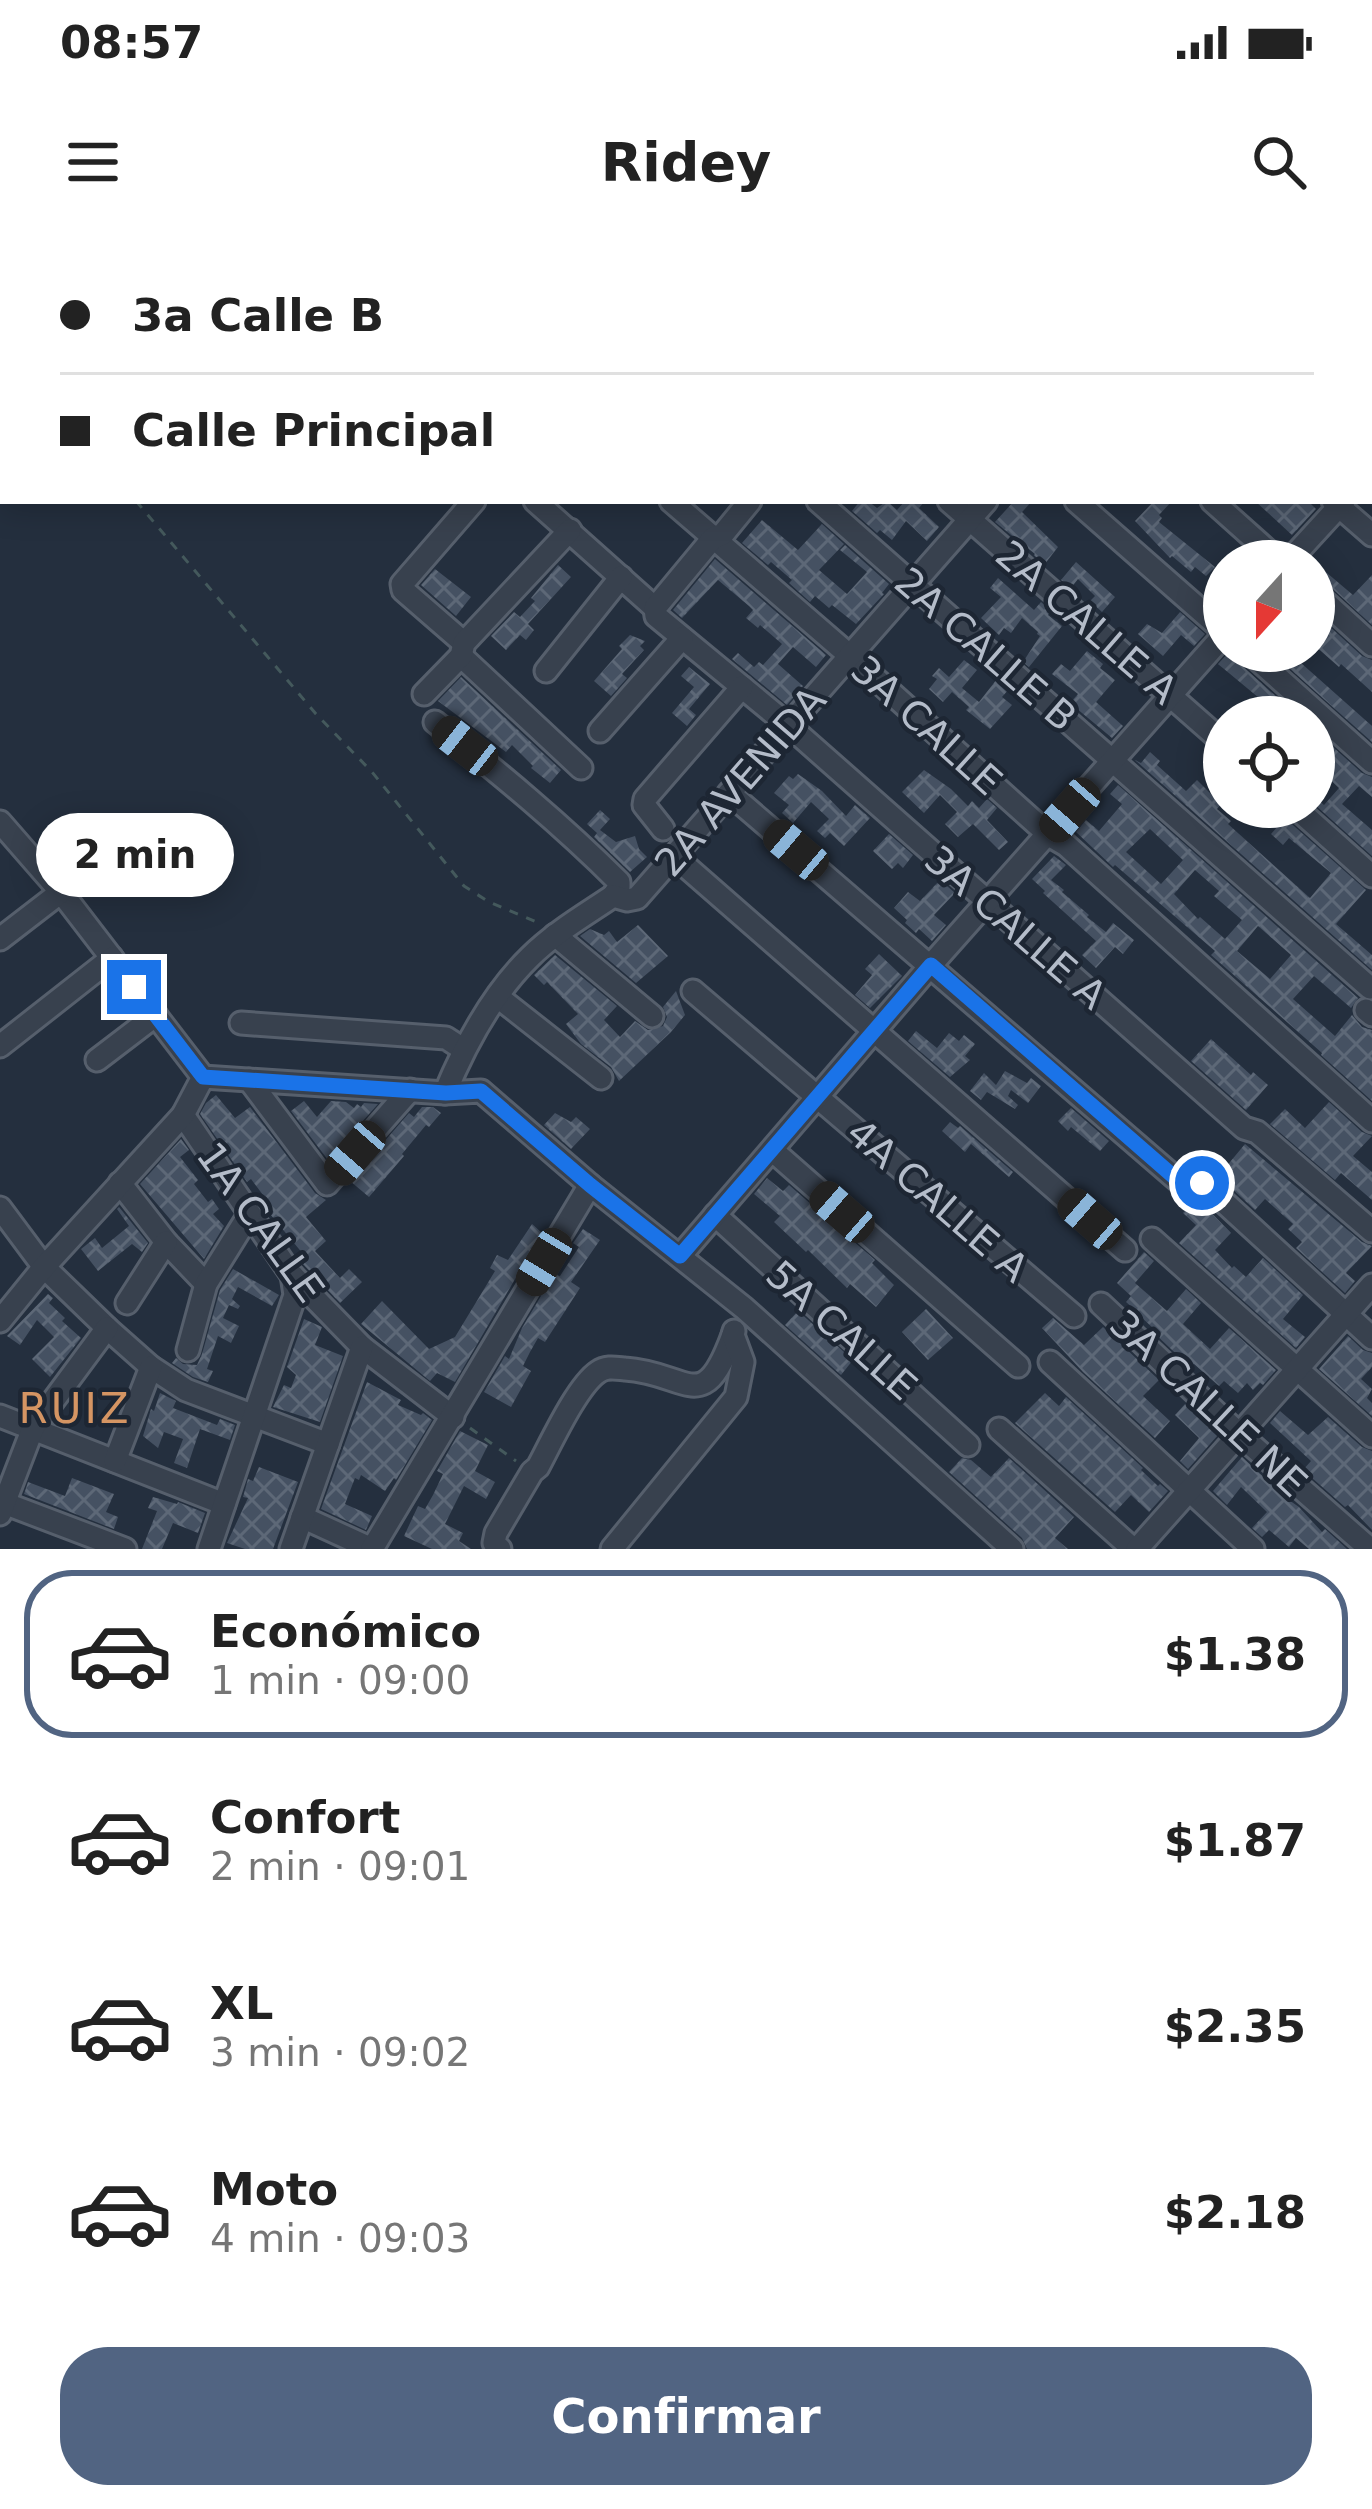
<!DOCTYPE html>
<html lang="es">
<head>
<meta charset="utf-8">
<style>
	body { margin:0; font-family:"DejaVu Sans",sans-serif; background:#f6f6f6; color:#222; height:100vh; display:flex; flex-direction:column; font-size:45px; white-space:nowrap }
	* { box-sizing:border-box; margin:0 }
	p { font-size:39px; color:#767676 }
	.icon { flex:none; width:66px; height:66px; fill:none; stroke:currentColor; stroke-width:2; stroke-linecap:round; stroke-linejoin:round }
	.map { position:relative; height:1309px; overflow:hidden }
	.panel { display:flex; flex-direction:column; background:#fff; flex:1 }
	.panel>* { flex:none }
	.banner { position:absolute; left:0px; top:0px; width:1374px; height:264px; box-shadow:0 6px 30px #0003; display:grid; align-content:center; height:264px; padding:0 60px; background:#fff }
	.needle { width:78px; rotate:201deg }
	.fabs { position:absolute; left:1203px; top:300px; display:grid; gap:24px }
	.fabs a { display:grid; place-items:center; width:132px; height:132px; border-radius:50%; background:#fff; box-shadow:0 6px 30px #0003; font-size:60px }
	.end { position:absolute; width:54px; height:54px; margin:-27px; border:15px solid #1a73e8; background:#fff; box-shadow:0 0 0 6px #fff }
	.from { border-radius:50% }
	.bubble { position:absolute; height:84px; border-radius:42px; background:#fff; box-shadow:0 6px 30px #0003; font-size:39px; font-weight:700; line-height:84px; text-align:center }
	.car { position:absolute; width:36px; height:72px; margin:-36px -18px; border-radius:15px; box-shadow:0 0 9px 3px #0007; background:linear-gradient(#222 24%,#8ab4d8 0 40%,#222 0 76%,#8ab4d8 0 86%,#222 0) }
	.banner b { display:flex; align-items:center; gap:42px; height:114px; font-size:45px }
	.banner b+b { border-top:3px solid #e0e0e0 }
	.banner i { width:30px; height:30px; background:#222 }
	ul { padding:21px 0 0; list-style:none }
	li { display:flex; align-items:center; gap:36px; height:168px; margin:0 24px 18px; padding:0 36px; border:6px solid transparent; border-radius:48px }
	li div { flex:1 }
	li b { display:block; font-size:45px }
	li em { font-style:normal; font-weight:700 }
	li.current { border-color:#516482 }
	li>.icon { width:108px; height:108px; stroke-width:1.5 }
	.cta { display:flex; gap:24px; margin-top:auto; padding:24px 60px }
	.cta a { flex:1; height:138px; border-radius:48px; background:#516482; color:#fff; font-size:48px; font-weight:700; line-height:138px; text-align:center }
	.status { display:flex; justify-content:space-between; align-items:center; height:84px; padding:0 60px; background:#fff; direction:ltr }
	.status svg { height:33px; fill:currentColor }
	header { display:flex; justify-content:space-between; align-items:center; height:156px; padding:0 60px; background:#fff; font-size:54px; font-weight:700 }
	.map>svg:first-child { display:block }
</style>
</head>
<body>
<div class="status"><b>08:57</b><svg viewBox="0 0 49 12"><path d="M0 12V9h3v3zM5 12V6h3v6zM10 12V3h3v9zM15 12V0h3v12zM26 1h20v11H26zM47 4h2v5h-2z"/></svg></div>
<header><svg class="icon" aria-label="menu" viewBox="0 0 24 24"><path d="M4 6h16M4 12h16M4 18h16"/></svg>Ridey<svg class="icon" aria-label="search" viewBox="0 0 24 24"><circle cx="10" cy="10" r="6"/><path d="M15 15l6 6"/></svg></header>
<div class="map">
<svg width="1372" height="1309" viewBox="0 0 1372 1309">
	<defs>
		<pattern id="building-cross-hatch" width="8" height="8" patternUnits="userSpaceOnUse" patternTransform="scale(3)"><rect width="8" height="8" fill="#455162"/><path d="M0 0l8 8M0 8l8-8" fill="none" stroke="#5d6877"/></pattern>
	</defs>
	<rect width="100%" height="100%" fill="#242f3e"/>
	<g fill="url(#building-cross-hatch)" fill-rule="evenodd">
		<polygon points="860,261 868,261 877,268 887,261 897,270 905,261 925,261 919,268 939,287 927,301 906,281 892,300 880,290 877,293 852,271"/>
		<polygon points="1014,261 1032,261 1022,272 1058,307 1044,325 1034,315 1035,314 995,282"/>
		<polygon points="1154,261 1172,261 1159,275 1162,278 1159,282 1215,327 1206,336 1195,327 1191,332 1172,316 1170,318 1135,281"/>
		<polygon points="1255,261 1308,261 1316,269 1292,295"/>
		<polygon points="762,280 798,310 822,284 844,304 819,330 847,354 867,332 840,310 845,305 889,344 882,353 884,354 856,384 832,365 829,368 815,356 810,362 789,343 792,340 771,322 768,325 742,303"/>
		<polygon points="715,319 826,415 816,427 793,407 778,424 803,446 787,465 732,419 738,413 754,427 759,422 763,425 782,404 760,385 758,388 746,378 753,370 749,366 718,340 682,378 673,370"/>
		<polygon points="1076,322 1115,357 1102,372 1090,361 1095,356 1078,339 1071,348 1061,340"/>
		<polygon points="1314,322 1353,355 1372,335 1372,385 1324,341 1314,337"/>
		<polygon points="558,325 571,337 528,384 534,390 526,400 520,395 506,410 491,396 514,372 520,377 535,361 531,358"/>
		<polygon points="435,329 471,357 456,376 421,345"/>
		<polygon points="998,338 1034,370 1041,362 1051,371 1048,375 1062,386 1029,427 1023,422 1040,396 1037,394 1038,392 1022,378 1011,393 1004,388 999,395 981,378 1001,357 990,348"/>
		<polygon points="1180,372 1205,394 1194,406 1181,395 1163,416 1138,394 1147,384 1162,393"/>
		<polygon points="1315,373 1362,416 1372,420 1372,452 1341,424 1339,427 1314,405"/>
		<polygon points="630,395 645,401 640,406 644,410 622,434 627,438 611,456 594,441 622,409 619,406"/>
		<polygon points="1087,411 1103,424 1100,428 1115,440 1096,462 1123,486 1112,498 1070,463 1078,454 1052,434 1061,424 1070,431"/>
		<polygon points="1230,411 1233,411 1238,422 1299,477 1282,477 1218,424"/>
		<polygon points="1270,411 1281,411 1298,426 1301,423 1372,486 1372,502"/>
		<polygon points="964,420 977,430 962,448 979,462 997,439 1009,449 1002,457 1012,465 990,489 966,470 969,467 952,452 943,462 929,449 937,439 932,436 939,428 949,437"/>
		<polygon points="689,427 710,444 689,469 696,475 687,486 672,473 694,447 681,436"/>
		<polygon points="461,437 561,530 550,543 531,528 533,526 512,505 506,512 438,461"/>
		<polygon points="1314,490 1362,533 1372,537 1372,557 1359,546 1342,564 1372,590 1372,616 1314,564 1314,556 1324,565 1339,548 1323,533 1329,526 1314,512"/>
		<polygon points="1150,512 1160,521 1157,525 1186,551 1197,540 1221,564 1217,569 1231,581 1228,584 1310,658 1331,633 1289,598 1283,605 1271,594 1279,585 1258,567 1280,567 1285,578 1366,650 1336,684 1372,715 1372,730 1135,520 1141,523"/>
		<polygon points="924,530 951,549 968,566 972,561 979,568 987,559 997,568 987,580 1008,602 999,610 973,584 958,597 945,584 957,572 940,555 924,573 902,552"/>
		<polygon points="798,534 822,551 846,576 855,565 870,578 844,606 830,593 825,598 817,591 829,579 811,562 793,583 782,573 789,565 774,553 789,536 793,539"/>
		<path d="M1118 545 1358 758 1351 768 1314 736 1293 759 1335 796 1352 775 1362 787 1372 790V861L1321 815 1322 813 1211 715 1215 711 1115 625 1113 627 1076 592 1086 580 1099 591 1122 564 1110 554ZM1150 589 1183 620 1161 644 1126 612ZM1195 630 1219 651 1214 656 1242 680 1225 699 1200 677 1198 679 1174 654ZM1258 686 1291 715 1270 739 1237 711Z"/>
		<polygon points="600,570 610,579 600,590 616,602 635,596 639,609 647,617 630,632 594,597 597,593 587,584"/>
		<polygon points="889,594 913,615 903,628 898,623 892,629 873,611"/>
		<polygon points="1054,616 1066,625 1051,640 1064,650 1062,652 1089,675 1087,677 1106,692 1113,683 1134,700 1123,714 1115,707 1096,728 1082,715 1096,701 1043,653 1045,651 1032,639"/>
		<polygon points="940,640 955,653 934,675 946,685 932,701 919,689 916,693 905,683 907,680 894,668 908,652 920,661"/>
		<polygon points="638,685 668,716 636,743 580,696 590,689 604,695 609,691 617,702"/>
		<polygon points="879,714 902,736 870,768 855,755 872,735 865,729"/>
		<polygon points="555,715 617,766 604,780 620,797 635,781 648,790 663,786 667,777 663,767 676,751 685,775 671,792 619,841 611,827 581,804 566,784 578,774 547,742 544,745 534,735"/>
		<polygon points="916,791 937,808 949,793 959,801 964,795 975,804 965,816 970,820 950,837 908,801"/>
		<polygon points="1211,799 1251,835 1253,832 1268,845 1246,870 1191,821"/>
		<polygon points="1005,831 1027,843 1031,838 1041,846 1028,863 1011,850 1008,856 1018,865 1015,869 987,852 981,860 970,851 984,833 996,845"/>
		<polygon points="216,855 235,878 250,867 315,953 326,960 306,977 326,1001 315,1011 340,1038 349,1029 362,1042 340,1063 303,1024 308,1020 261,963 266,959 251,939 247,942 200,874 206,863"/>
		<polygon points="304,861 317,877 331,861 346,862 354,868 357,864 361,867 364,863 378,864 328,920 291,871"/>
		<polygon points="1329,862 1362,892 1372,896 1353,916 1372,932 1372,960 1341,933 1335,940 1270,884 1285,869 1305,888"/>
		<polygon points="422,867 433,867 441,873 429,887 426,885 402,914 404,916 369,957 350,941 409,873 414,877"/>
		<polygon points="1071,868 1109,901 1100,911 1071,887 1068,891 1058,881"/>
		<polygon points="555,873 571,882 576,877 590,889 571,909 544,885"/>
		<polygon points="950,882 958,888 960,886 1013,932 1009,937 971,904 965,912 942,891"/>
		<polygon points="181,899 189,910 180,917 198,940 194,944 208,962 212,959 219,969 213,974 224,986 204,1019 140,944"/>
		<polygon points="1245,904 1362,1002 1372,1006 1346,1033 1355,1041 1345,1053 1296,1008 1302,1002 1288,989 1293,984 1265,959 1255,970 1215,933 1222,925 1225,928"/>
		<polygon points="767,938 783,951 789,945 875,1020 872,1023 894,1045 876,1067 850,1044 847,1048 808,1010 806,1012 774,982 780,976 754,954"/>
		<polygon points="1197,958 1231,993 1215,1010 1232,1028 1234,1026 1246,1037 1263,1018 1303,1055 1283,1079 1305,1097 1296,1108 1179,1003 1196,985 1183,973"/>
		<polygon points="119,967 148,1003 142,1012 132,1004 98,1031 81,1009 95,998 102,1008 129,986 117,969"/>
		<polygon points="532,984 542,993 455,1142 437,1133 430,1141 361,1084 382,1061 429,1109 455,1097 495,1031 490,1028 497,1015 508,1020"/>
		<polygon points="583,989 600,1000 571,1042 580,1048 545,1102 538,1098 530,1112 523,1126 531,1131 511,1167 484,1152 505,1116 509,1119 522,1088 554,1034 560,1036 579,1007 573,1003"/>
		<polygon points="1144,1012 1154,1021 1135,1043 1167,1071 1186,1049 1201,1063 1183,1084 1210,1109 1229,1088 1276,1130 1263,1145 1260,1143 1253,1150 1247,1143 1238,1153 1224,1141 1219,1146 1194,1124 1190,1127 1152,1091 1154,1089 1140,1076 1141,1075 1126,1062 1131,1056 1117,1043"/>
		<polygon points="233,1029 279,1055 272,1066 238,1047 232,1059 240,1066 238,1069 229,1065 223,1078 239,1086 231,1103 218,1096 207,1129 213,1131 208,1142 193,1137 172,1123 176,1118 183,1124 197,1125 202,1114 220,1050"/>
		<polygon points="48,1054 53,1058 49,1063 65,1078 62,1081 81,1098 50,1137 32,1119 54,1097 37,1080 20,1105 7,1096"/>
		<polygon points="926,1069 953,1098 928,1120 902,1092"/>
		<polygon points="798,1071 853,1120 841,1135 785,1085"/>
		<polygon points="1053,1078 1084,1105 1103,1087 1159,1140 1143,1156 1170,1181 1155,1198 1083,1132 1042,1088"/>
		<polygon points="304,1079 322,1087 315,1105 343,1116 320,1182 273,1167 284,1145 291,1148 296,1135 287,1127"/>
		<polygon points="1348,1096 1363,1110 1372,1113 1372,1127 1361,1139 1372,1149 1367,1158 1372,1163 1372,1176 1319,1129"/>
		<polygon points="367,1142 401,1160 398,1165 421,1175 423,1173 432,1180 396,1240 394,1238 385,1251 361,1235 359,1240 355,1238 345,1264 372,1276 366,1290 321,1269"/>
		<polygon points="160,1153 176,1161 173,1168 217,1185 220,1179 235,1185 230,1200 200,1189 187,1228 174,1223 183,1199 164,1192 158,1208 143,1196 151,1169 154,1171"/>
		<polygon points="1045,1153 1059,1166 1066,1157 1143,1228 1141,1230 1158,1246 1160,1244 1168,1251 1149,1272 1131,1255 1115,1272 1015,1183"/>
		<polygon points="1185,1164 1218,1195 1188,1229 1180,1221 1199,1198 1175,1175"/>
		<polygon points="1280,1171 1308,1195 1328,1177 1362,1207 1372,1211 1372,1290 1348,1265 1345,1267 1303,1230 1311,1221 1270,1183"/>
		<polygon points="460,1191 488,1205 475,1231 495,1242 486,1259 464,1246 445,1284 463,1293 459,1301 471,1309 432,1309 404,1296 418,1266 425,1269 433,1255 443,1234 437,1231"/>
		<polygon points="1242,1217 1286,1258 1299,1267 1322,1292 1325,1289 1347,1309 1309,1309 1296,1298 1289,1307 1269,1290 1262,1297 1252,1288 1267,1272 1241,1247 1227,1265 1213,1251"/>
		<polygon points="962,1218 971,1220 991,1237 1009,1218 1074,1277 1055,1298 1068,1309 1027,1309 1022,1298 949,1232"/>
		<polygon points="259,1227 298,1242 273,1309 245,1309 227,1303 248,1258 243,1257 248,1239 253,1241"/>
		<polygon points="72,1238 114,1254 106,1272 118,1277 114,1289 24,1254 28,1242 65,1256"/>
		<polygon points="153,1257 177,1264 178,1262 205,1273 198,1293 173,1283 162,1309 142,1309 157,1271 148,1268"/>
	</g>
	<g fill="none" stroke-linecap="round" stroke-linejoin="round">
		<defs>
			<g id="minor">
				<polyline points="235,0 239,3"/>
				<polyline points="371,0 374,3"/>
				<polyline points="645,0 648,3"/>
				<polyline points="743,0 744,3"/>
				<polyline points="830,0 831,3"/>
				<polyline points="896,0 899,3"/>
				<polyline points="1139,0 1144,3"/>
				<polyline points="171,3 174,0"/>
				<polyline points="206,3 209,0"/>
				<polyline points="440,3 442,0"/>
				<polyline points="1062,3 1062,0"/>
				<polyline points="1371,127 1372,128"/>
				<polyline points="1371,228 1372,226"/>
				<polyline points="535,261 655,368"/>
				<polyline points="671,261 849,415 1049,595 1066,605 1372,881"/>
				<polyline points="750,261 723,294 713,298 655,368 656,376 788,485 1244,888 1257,892 1372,991"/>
				<polyline points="818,261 1370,748"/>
				<polyline points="949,261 1224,503"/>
				<polyline points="1076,261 1224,391"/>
				<polyline points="1212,261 1279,321"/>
				<polyline points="1333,261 1372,295"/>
				<polyline points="1289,321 1344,261"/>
				<polyline points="1314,352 1372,405"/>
				<polyline points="464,403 403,350 402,344 474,261"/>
				<polyline points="1248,411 1372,522"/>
				<polyline points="461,416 581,528"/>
				<polyline points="546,431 621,337"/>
				<polyline points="424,454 461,416 464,403 570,290"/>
				<path d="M435 482C499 533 561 584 619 642V647L613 656"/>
				<polyline points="600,491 682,398"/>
				<polyline points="729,553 1181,943 1203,943 1372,1098"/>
				<polyline points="1295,567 1372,636"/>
				<polyline points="0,582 61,652 203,837 445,853 481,851 590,945 744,1068 1012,1309"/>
				<polyline points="663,589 644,565 645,559 742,447"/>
				<polyline points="674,616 1125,1010"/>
				<polyline points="555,695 652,776"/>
				<polyline points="0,699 61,652"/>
				<polyline points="693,751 1074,1076"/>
				<polyline points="498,757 601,838"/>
				<polyline points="1366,770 1372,775"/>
				<polyline points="241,783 446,798 463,809"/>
				<polyline points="0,806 112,718"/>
				<polyline points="97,820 156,775"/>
				<polyline points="249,840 327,944 410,850"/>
				<path d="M445 853C465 805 492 754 530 717 554 693 585 675 613 656L627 660 637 658 986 261"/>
				<polyline points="183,875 291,1034 362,1107 453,1177"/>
				<polyline points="772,910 1018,1126"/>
				<polyline points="120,943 166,1002 206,1044"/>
				<polyline points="0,968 44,1027 107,1088 151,1127 186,1150 328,1204"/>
				<polyline points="715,975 968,1205"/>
				<polyline points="1152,999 1372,1196"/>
				<polyline points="680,1016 931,725 1224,395"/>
				<polyline points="127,1063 166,1002"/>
				<polyline points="1101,1064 1239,1194 1370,1309"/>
				<polyline points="0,1081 44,1027 183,875 203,837"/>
				<polyline points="188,1110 206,1044 249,975"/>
				<polyline points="1050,1122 1253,1309"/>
				<polyline points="0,1176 224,1264"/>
				<polyline points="999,1189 1133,1309"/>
				<polyline points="115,1221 151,1127"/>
				<polyline points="4,1263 125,1309"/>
				<polyline points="0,1274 33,1188 107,1088"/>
				<polyline points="302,1277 372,1309"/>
				<polyline points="209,1309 295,1055 292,1035"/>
				<polyline points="291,1309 362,1107"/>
				<polyline points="372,1309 590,945"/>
				<path d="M500 1309 494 1303 496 1293 532 1232 538 1227C551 1203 577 1146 598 1132 606 1126 615 1128 625 1129 689 1133 702 1179 733 1095"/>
				<polyline points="612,1309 736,1157 743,1122 733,1095 734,1091"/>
				<polyline points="1137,1309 1372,1045"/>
			</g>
		</defs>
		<use href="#minor" stroke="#565f6c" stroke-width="27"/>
		<g stroke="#44595c" stroke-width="3" stroke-dasharray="9 9" stroke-linecap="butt">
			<polyline points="136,261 316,474 372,532 464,646 489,662 539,683"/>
			<polyline points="470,1188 516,1221"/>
		</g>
		<use href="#minor" stroke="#38414e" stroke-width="21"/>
	</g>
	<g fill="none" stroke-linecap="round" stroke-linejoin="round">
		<polyline stroke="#1a73e8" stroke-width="15" points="134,747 203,837 446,853 481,851 590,945 680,1016 931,725 1181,943 1202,943"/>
	</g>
	<g text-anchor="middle" stroke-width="9" stroke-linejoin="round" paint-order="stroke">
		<g font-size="39" fill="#b4bcc9" stroke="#1d2633">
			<text transform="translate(1087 382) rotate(41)" y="14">2A CALLE A</text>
			<text transform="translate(986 409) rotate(41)" y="14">2A CALLE B</text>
			<text transform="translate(927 485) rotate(42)" y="14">3A CALLE</text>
			<text transform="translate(740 541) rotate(-49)" y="14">2A AVENIDA</text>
			<text transform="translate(1016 687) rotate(41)" y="14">3A CALLE A</text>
			<text transform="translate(938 960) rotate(41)" y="14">4A CALLE A</text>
			<text transform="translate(261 982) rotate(54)" y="14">1A CALLE</text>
			<text transform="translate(842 1090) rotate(42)" y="14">5A CALLE</text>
			<text transform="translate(1209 1163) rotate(43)" y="14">3A CALLE NE</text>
		</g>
		<g font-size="42" letter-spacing="3" fill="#d59563" stroke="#1d2633">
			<text x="75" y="1183">RUIZ</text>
		</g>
	</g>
</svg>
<div class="fabs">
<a><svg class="needle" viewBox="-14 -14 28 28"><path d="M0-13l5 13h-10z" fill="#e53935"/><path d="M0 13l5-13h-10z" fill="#767676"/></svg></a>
<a><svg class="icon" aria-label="locate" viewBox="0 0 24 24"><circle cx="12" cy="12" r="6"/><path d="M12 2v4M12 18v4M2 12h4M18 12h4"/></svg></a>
</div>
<i class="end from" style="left:1202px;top:943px"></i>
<i class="end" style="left:134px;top:747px"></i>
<div class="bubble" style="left:36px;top:573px;width:198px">2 min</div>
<i class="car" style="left:465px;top:506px;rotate:308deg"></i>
<i class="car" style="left:1070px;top:570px;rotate:221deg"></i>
<i class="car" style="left:796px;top:610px;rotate:310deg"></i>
<i class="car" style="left:355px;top:913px;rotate:221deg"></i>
<i class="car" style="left:842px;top:972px;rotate:311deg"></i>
<i class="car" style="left:1090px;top:979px;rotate:311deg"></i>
<i class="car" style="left:544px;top:1022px;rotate:211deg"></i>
<div class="banner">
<b><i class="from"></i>3a Calle B</b>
<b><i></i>Calle Principal</b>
</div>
</div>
<section class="panel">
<ul>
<li class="current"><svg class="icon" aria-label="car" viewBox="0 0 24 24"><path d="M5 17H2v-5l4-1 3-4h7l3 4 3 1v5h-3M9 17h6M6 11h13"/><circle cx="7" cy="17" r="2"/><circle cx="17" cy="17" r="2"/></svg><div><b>Económico</b><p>1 min · 09:00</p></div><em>$1.38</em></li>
<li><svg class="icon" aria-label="car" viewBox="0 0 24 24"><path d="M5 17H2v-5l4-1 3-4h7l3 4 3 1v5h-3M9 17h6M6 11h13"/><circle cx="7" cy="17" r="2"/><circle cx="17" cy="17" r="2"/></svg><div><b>Confort</b><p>2 min · 09:01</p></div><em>$1.87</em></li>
<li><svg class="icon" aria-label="car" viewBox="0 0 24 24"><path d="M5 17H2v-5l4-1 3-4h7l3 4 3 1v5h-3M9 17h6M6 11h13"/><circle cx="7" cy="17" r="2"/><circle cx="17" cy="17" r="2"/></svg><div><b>XL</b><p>3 min · 09:02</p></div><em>$2.35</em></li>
<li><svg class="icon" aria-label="car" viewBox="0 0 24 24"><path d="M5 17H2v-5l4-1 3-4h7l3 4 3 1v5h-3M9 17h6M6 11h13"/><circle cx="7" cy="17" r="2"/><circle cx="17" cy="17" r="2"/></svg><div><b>Moto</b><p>4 min · 09:03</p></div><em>$2.18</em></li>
</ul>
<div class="cta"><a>Confirmar</a></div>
</section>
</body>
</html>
